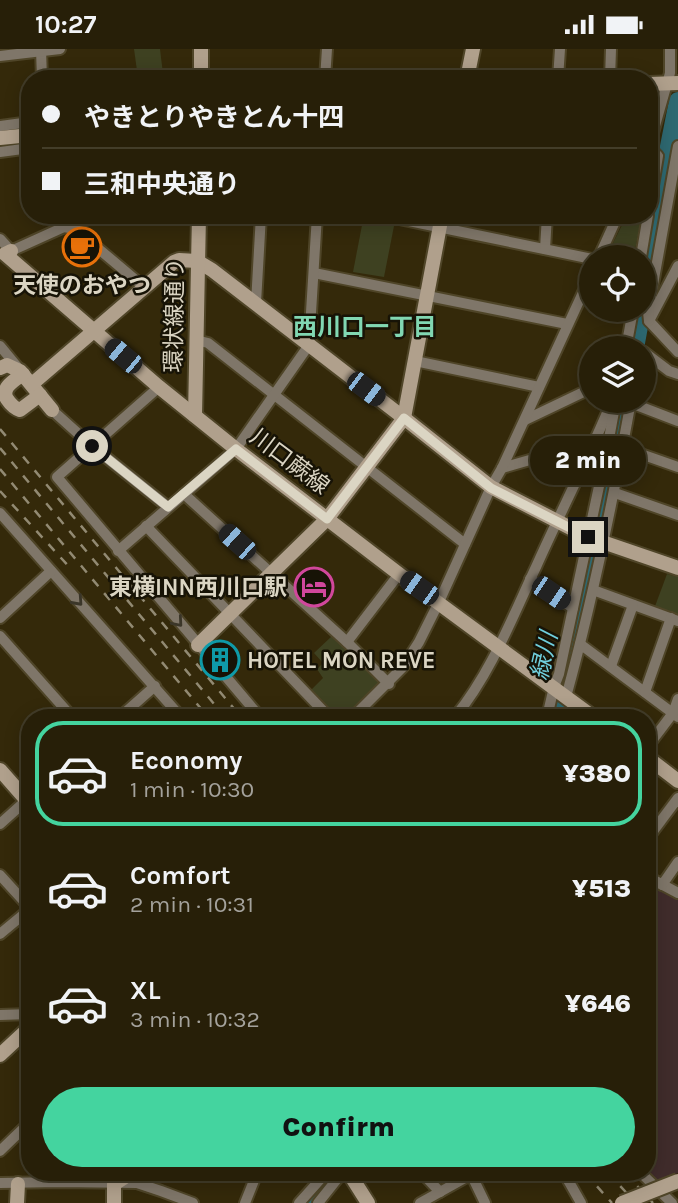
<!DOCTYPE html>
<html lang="en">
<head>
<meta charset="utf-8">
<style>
	body { margin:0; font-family:Karla,"Noto Sans JP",sans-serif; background:#332c16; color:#f1f3f6; height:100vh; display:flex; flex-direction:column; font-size:26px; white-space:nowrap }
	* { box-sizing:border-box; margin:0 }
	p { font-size:23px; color:#a4a29c }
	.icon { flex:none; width:38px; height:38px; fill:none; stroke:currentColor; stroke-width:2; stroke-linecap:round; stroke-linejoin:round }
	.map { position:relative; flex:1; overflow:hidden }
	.side { position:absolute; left:21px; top:660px; width:635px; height:472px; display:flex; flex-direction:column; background:#271f08; border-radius:28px; box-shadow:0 4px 18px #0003,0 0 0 2px #433d29 }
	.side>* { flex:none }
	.hud { position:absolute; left:21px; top:21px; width:637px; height:154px; border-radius:28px; box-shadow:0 4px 18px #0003,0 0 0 2px #433d29; display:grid; align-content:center; height:154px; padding:0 21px; background:#271f08 }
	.controls { position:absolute; left:579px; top:196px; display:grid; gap:14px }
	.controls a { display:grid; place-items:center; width:77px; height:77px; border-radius:50%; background:#271f08; box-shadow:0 4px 18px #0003,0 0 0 2px #433d29; font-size:35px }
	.end { position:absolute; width:32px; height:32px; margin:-16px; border:9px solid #dbd5c3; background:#111; box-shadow:0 0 0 4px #111 }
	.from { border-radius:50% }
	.bubble { position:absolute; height:49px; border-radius:24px; background:#271f08; box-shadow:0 4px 18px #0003,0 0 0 2px #433d29; font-size:23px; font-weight:800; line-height:49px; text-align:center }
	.car { position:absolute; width:21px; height:42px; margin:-21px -10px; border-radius:9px; box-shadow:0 0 5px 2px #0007; background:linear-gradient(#222 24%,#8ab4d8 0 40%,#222 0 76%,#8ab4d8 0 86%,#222 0) }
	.hud b { display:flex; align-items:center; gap:24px; height:66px; font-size:26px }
	.hud b+b { border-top:2px solid #433d29 }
	.hud i { width:18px; height:18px; background:#f1f3f6 }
	ul { padding:12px 0 0; list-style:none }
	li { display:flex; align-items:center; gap:21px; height:105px; margin:0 14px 10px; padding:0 7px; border:4px solid transparent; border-radius:28px }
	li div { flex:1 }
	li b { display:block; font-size:26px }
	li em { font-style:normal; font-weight:800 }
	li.selected { border-color:#44d49f }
	li>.icon { width:63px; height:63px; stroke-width:1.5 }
	.button { display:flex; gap:14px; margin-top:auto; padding:14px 21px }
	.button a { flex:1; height:80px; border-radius:42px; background:#44d49f; color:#111; font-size:28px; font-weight:800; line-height:80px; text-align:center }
	.status { display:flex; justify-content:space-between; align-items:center; height:49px; padding:0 35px; background:#271f08; direction:ltr }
	.status svg { height:19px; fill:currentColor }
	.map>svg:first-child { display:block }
</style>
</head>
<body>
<div class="status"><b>10:27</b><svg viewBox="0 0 49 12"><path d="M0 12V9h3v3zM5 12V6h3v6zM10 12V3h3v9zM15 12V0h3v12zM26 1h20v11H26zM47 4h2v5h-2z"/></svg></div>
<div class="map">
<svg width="678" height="1154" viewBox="0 0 678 1154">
	<rect width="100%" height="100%" fill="#34290a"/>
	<polygon fill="#402c2b" points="648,835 678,850 678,1124 654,1133 648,1124"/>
	<g fill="#3e4121">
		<polygon points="134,0 160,0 163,25 138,29"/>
		<polygon points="627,166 642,166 634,206 612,196"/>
		<polygon points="363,171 394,177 384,228 353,223"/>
		<polygon points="667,525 678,528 678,568 654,560"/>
		<polygon points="332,587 379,629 380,636 346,668 338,668 311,641 323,629 317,620 323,614 314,604"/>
	</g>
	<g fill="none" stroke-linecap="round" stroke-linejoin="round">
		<g stroke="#2e6971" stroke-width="18">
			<polyline points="644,247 663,128 678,52"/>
			<polyline points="635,299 642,261"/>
			<polyline points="554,668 601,477 624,352"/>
			<polyline points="310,1154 335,1124"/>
		</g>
		<defs>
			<g id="street">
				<polyline points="41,0 42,30"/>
				<polyline points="0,7 60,0"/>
				<polyline points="325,30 327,0"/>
				<polyline points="558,30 560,0"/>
				<polyline points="610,30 611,0"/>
				<polyline points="0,77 30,73"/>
				<polyline points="649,98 670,24 670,0"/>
				<polyline points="0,103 30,99"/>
				<polyline points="649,160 658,107 649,98"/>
				<polyline points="60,166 64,178 75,180 144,238"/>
				<polyline points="380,166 592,210"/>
				<polyline points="0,190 11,202 64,178 100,166"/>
				<polyline points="545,200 547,166"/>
				<polyline points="599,208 618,166"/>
				<polyline points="641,208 648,166"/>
				<polyline points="678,217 649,272 678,303"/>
				<polyline points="314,224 567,275"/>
				<polyline points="256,254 261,166"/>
				<polyline points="649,272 648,263 678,97"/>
				<polyline points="196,291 208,294 465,495"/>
				<polyline points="0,297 19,320"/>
				<polyline points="626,299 633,261"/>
				<polyline points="644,303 669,322 678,325"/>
				<polyline points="415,312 539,338"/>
				<polyline points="159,338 57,428 260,668"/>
				<polyline points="631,354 678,372"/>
				<polyline points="52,361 92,397 168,458"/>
				<polyline points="525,371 592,339"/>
				<polyline points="618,397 678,418"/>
				<polyline points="502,419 596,392 599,393"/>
				<polyline points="615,444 678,466"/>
				<polyline points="184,445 347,593 389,635"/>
				<polyline points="0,464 181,668"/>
				<polyline points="146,477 329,668"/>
				<polyline points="118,502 236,400 309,296 317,166"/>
				<polyline points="530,530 573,559"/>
				<polyline points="593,541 678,572"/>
				<polyline points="0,569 51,522"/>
				<polyline points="0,587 72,668"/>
				<polyline points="347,593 399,525"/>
				<polyline points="580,595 678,668"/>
				<polyline points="611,617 633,556"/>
				<polyline points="645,643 671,569"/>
				<path d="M566 648C593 550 613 451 631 352"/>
				<polyline points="120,668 155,637"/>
				<polyline points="353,668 403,618 419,593 439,553 491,438 502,419 592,224"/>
				<path d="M455 668C491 624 512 569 536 518 561 462 589 408 612 352"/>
				<polyline points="547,668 554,638 559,625 608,395 615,357"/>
				<polyline points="648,697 673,664 678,650"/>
				<polyline points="0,775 30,748"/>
				<polyline points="648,789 678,749"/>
				<polyline points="0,826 30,859"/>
				<polyline points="648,828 678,844"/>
				<polyline points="662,836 678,813"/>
				<polyline points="0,885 30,860"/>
				<polyline points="0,966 30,965"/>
				<polyline points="0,1102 30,1073"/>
				<polyline points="422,1124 440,1143"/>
				<polyline points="564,1124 581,1154"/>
				<polyline points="641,1124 672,1154"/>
				<polyline points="471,1125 485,1154"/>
				<polyline points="0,1134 60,1133 137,1134 161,1142 193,1154"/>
				<polyline points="245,1154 257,1124"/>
				<polyline points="299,1154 326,1124"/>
				<polyline points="318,1154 342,1124"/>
				<polyline points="420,1154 474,1124"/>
			</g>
			<g id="secondary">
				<polyline points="201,30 201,0"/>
				<polyline points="467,30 473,0"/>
				<polyline points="649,35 678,34"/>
				<polyline points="0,89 30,86"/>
				<polyline points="11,202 5,205 159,338 236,400 399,525 593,668"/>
				<polyline points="0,319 7,316 20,322 52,361"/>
				<path d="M23 325C15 331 0 339 7 350 11 356 14 359 20 361L40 346"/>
				<polyline points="32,335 174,213 179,211 197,212 212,221 404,369 491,438 588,488 678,519"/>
				<polyline points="195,367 199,166"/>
				<polyline points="198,596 327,470 404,369 442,166"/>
				<polyline points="648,709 678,732"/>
				<polyline points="0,721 30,755"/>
				<polyline points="0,1006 30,978"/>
				<polyline points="349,1124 368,1154"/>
				<polyline points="17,1154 18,1135"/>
				<polyline points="114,1154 114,1135 131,1124"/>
			</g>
		</defs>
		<use href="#street" stroke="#4f4528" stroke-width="14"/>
		<use href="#secondary" stroke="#4f4528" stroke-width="18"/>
		<use href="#street" stroke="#7f7669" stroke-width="10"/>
		<use href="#secondary" stroke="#b0a08c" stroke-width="14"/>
		<g stroke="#928a73" stroke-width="2.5" stroke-dasharray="9 9" stroke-linecap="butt">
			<polyline points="0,380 241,668"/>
			<polyline points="0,399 225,668"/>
			<polyline points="0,420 208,668"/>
			<polyline points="0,442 72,521"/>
			<polyline points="585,1124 612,1154"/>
			<polyline points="608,1124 636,1154"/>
			<polyline points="625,1124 653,1154"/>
		</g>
		<defs>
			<polyline id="secondary-bridge" points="622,1154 678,1132"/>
		</defs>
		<use href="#secondary-bridge" stroke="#4f4528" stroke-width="18" stroke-linecap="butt"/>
		<use href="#secondary-bridge" stroke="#b0a08c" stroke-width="14"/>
	</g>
	<defs><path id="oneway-chevron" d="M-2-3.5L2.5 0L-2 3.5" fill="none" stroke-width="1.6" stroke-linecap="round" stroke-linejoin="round" transform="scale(1.75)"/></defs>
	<g stroke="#3b3629">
		<use href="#oneway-chevron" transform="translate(78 552) rotate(48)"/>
		<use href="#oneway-chevron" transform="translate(178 573) rotate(49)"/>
	</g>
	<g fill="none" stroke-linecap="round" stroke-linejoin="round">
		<polyline stroke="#dbd5c3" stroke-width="9" points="92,397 168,458 236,400 327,470 404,369 491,439 588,488"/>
	</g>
	<defs>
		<symbol id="cafe-ring" viewBox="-11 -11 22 22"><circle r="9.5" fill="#171306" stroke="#e8710a" stroke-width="1.5"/><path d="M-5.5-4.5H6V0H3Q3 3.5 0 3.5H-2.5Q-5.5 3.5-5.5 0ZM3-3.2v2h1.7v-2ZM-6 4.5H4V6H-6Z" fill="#e8710a"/></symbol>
		<symbol id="hotel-ring" viewBox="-11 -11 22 22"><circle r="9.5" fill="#171306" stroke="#d1479c" stroke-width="1.5"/><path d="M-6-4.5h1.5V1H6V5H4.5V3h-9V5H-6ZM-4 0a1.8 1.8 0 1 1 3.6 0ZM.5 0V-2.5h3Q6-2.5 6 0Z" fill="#d1479c"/></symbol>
		<symbol id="building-ring" viewBox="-11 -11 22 22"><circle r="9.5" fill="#171306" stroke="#0f9aa8" stroke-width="1.5"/><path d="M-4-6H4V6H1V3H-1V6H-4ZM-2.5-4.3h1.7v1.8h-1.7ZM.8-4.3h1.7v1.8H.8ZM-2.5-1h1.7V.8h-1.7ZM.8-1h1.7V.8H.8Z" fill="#0f9aa8"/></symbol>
	</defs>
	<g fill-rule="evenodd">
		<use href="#cafe-ring" x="60" y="176" width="44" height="44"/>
		<use href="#hotel-ring" x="292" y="516" width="44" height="44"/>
		<use href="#building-ring" x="198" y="589" width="44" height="44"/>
	</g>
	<g text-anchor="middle" stroke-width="5" stroke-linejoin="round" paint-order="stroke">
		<g font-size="23" font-weight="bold" fill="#dbd5c3" stroke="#171306">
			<text x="82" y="244">天使のおやつ</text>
			<text x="287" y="546" text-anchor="end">東横INN西川口駅</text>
			<text x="247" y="619" text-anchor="start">HOTEL MON REVE</text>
		</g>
		<g font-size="23" fill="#dbd5c3" stroke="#171306">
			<text transform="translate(174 266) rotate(-89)" y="8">環状線通り</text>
			<text transform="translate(290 412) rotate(37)" y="8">川口蕨線</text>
		</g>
		<g font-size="24" font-weight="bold" fill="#81d7b2" stroke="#171306">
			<text x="365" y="286">西川口一丁目</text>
		</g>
		<g font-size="24" font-style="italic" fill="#70cfdd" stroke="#171306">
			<text transform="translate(544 607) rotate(-77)" y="8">緑川</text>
		</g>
	</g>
</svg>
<div class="controls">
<a><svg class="icon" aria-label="locate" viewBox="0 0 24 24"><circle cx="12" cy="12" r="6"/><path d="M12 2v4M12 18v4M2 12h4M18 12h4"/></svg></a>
<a><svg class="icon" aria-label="layers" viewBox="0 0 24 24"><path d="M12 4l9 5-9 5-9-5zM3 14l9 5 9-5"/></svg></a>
</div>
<i class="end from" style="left:92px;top:397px"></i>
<i class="end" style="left:588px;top:488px"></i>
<div class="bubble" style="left:530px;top:387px;width:116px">2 min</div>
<i class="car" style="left:123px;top:307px;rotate:310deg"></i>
<i class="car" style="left:366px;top:340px;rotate:127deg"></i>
<i class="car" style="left:237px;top:493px;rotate:312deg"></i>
<i class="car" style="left:419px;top:539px;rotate:305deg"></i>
<i class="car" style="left:551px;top:544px;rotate:124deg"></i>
<div class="hud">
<b><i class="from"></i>やきとりやきとん十四</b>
<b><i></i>三和中央通り</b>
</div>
<section class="side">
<ul>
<li class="selected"><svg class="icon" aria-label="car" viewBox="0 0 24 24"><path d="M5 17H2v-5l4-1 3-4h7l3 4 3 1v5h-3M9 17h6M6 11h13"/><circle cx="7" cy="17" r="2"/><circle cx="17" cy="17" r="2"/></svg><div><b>Economy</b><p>1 min · 10:30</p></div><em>¥380</em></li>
<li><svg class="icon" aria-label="car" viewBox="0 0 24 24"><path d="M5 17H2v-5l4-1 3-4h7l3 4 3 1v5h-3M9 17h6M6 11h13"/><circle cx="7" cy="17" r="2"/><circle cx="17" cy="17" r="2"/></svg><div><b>Comfort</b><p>2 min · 10:31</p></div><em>¥513</em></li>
<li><svg class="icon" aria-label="car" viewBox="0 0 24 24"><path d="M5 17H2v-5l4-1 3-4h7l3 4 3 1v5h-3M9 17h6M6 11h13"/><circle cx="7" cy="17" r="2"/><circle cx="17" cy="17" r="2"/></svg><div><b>XL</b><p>3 min · 10:32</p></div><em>¥646</em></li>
</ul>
<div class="button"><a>Confirm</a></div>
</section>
</div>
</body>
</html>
